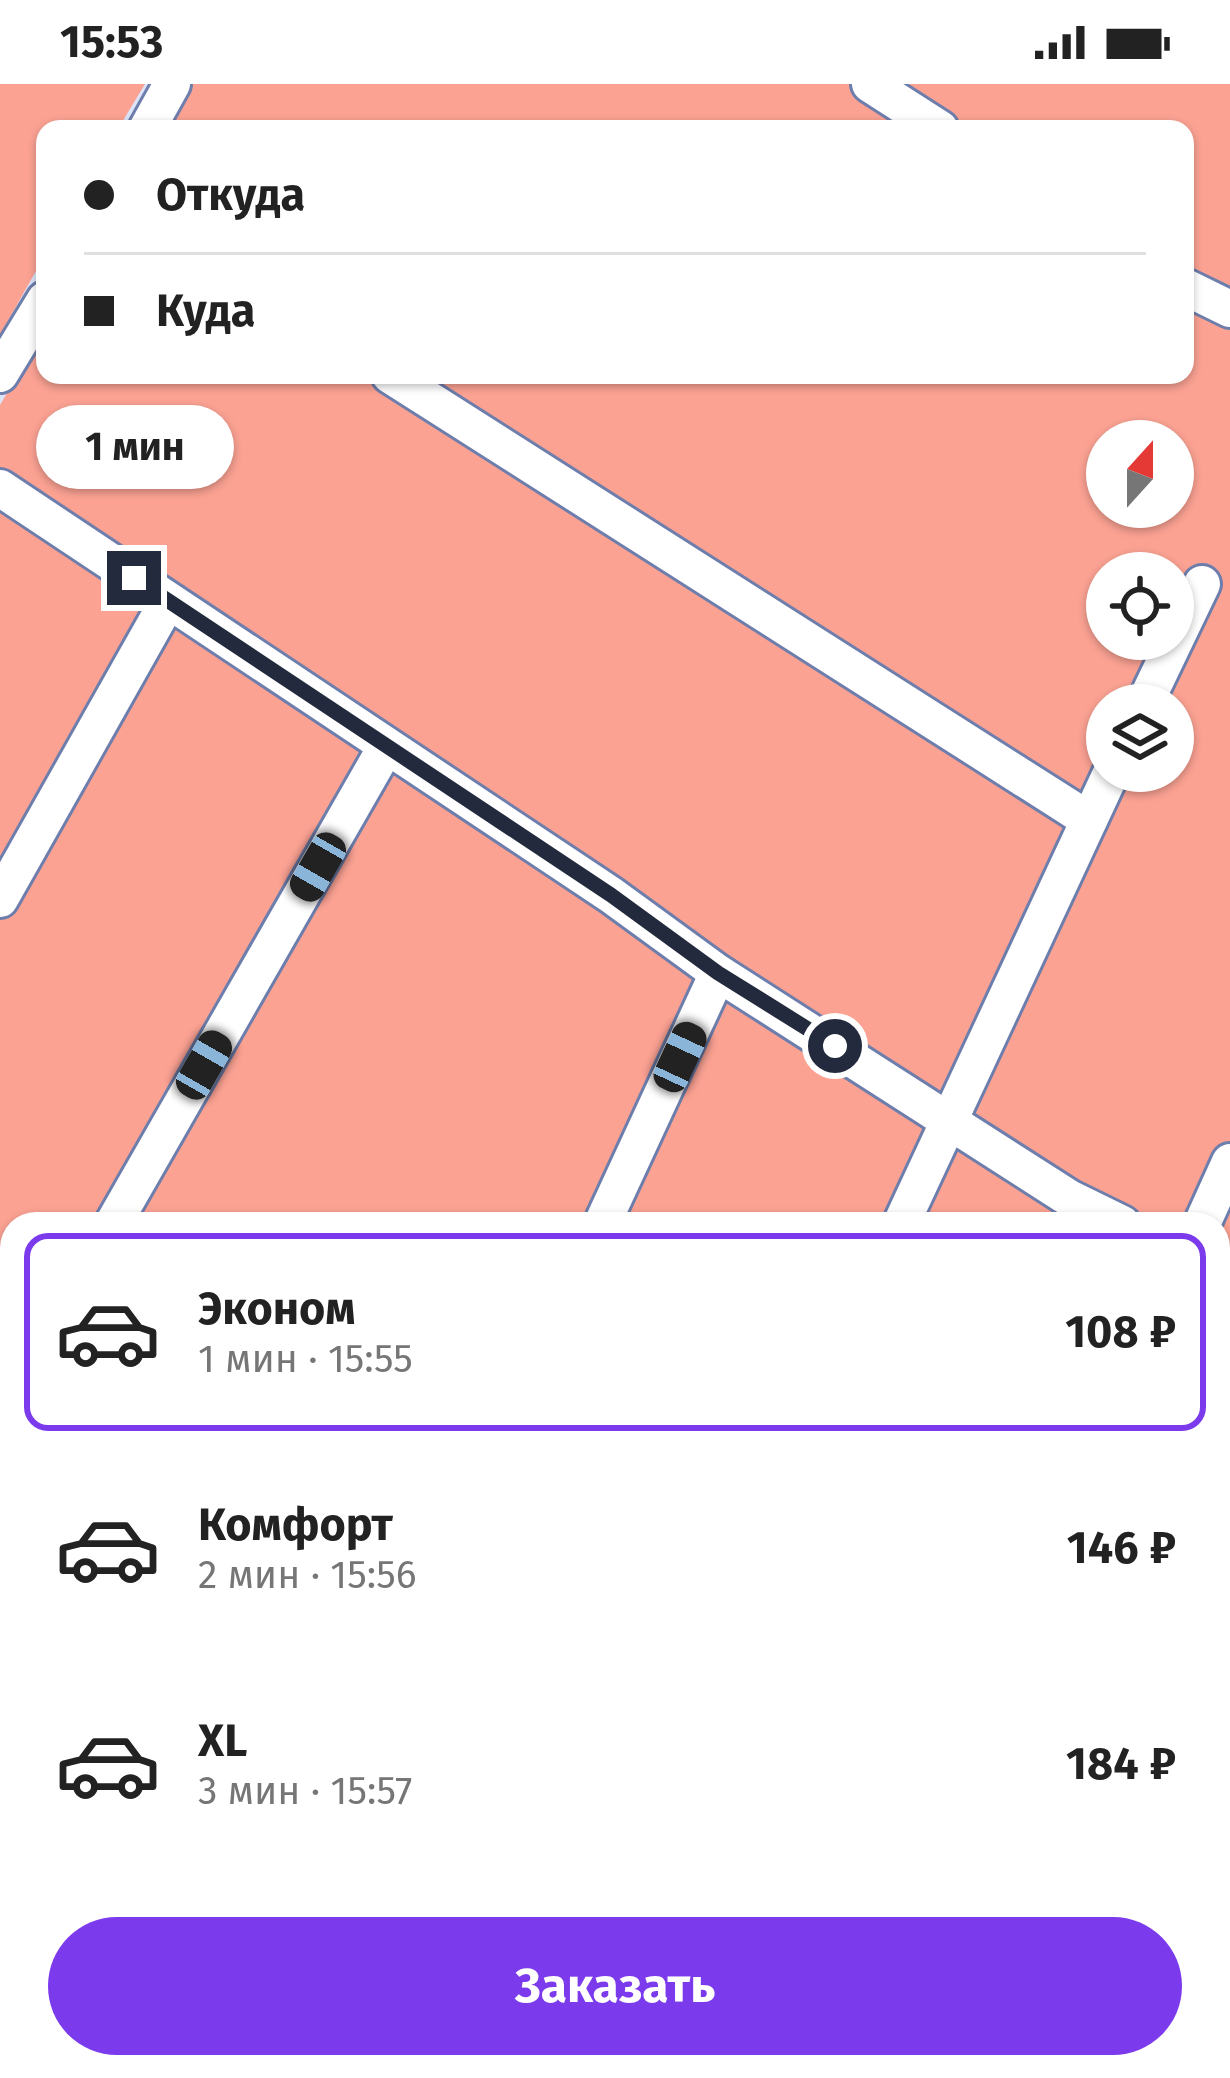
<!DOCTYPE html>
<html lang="ru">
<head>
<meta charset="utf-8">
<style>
	body { margin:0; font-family:"Fira Sans",sans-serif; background:#f6f6f6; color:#222; height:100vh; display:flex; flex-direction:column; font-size:45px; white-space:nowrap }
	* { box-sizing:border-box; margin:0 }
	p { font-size:39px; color:#767676 }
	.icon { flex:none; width:66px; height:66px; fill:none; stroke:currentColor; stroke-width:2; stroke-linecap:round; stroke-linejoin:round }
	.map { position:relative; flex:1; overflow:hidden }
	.sheet { position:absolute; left:0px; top:1128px; width:1230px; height:867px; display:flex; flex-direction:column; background:#fff; border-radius:36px 36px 0 0; box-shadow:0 3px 9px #0004 }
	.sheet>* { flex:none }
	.banner { position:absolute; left:36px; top:36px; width:1158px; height:264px; border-radius:24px; box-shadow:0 3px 9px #0004; display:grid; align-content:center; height:264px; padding:0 48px; background:#fff }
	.needle { width:78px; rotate:21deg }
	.controls { position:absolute; left:1086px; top:336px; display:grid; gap:24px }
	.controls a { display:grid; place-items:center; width:108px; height:108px; border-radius:50%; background:#fff; box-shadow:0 3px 9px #0004; font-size:60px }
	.end { position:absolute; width:54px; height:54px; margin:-27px; border:15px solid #242a3e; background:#fff; box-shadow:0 0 0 6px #fff }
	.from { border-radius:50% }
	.bubble { position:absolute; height:84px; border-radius:42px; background:#fff; box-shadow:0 3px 9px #0004; font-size:39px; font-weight:700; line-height:84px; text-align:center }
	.car { position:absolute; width:36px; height:72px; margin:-36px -18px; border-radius:15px; box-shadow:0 0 9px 3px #0007; background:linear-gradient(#222 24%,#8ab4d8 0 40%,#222 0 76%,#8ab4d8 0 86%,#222 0) }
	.banner b { display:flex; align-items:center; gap:42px; height:114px; font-size:45px }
	.banner b+b { border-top:3px solid #e0e0e0 }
	.banner i { width:30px; height:30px; background:#222 }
	ul { padding:21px 0 0; list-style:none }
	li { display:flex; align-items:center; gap:36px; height:198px; margin:0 24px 18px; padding:0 24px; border:6px solid transparent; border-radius:24px }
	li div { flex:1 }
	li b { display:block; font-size:45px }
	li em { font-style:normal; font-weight:700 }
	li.on { border-color:#7c3aed }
	li>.icon { width:108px; height:108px; stroke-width:1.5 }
	.primary-button { display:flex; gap:24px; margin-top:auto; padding:24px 48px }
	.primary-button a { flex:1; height:138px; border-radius:72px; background:#7c3aed; color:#fff; font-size:48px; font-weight:700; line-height:138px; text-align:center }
	.status { display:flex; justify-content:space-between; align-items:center; height:84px; padding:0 60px; background:#fff; direction:ltr }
	.status svg { height:33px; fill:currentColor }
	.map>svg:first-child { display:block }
</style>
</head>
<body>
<div class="status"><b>15:53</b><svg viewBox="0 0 49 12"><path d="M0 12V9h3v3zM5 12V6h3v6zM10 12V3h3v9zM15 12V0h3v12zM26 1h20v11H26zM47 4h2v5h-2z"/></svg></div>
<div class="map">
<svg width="1230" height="1994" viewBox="0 0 1230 1994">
	<rect width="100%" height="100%" fill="#dce4f9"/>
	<g fill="#fba293" fill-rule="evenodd">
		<polygon points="0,0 145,0 118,45 45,45 45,171 0,251"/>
		<path d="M187 0H1230V1994H0V1709L12 1692V1983H1218V1140H12V1459L0 1476V321L45 244V291H1185V45H161ZM1107 357H1173V423H1107ZM1107 489H1173V555H1107ZM1107 621H1173V687H1107Z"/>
	</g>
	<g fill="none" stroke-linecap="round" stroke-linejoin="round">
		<defs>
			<g id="minor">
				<polyline points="870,0 940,45"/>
				<polyline points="147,45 172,0"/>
				<polyline points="1185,203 1230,225"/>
				<polyline points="0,290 45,216"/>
				<polyline points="390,291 1089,736"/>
				<polyline points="0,404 611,811 718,889 1069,1114 1122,1140"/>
				<polyline points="1144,621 1202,500"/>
				<polyline points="0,815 168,517"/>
				<polyline points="113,1140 386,663"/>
				<polyline points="602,1140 718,889"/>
				<polyline points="901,1140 1112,687"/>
				<polyline points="1202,1140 1230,1078"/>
				<polyline points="1218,1212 1230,1220"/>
				<polyline points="1218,1449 1230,1454"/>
				<polyline points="1218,1674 1230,1679"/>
				<polyline points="0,1854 12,1859"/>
				<polyline points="1218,1906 1230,1912"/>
				<polyline points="294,1983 319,1994"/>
				<polyline points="940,1983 964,1994"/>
				<polyline points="119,1994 123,1983"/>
			</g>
		</defs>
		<use href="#minor" stroke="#6e7eac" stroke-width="42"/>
		<use href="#minor" stroke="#fff" stroke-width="36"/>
	</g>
	<polygon fill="#8b9ac5" points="3,1887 12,1891 10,1925 0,1920 0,1891"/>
	<g fill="#717da0">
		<polygon points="1218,1248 1226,1252 1221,1259 1218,1258"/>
		<polygon points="1218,1627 1227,1631 1222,1638 1218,1637"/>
		<polygon points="336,1983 357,1983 371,1989 367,1994 361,1994"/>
		<polygon points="823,1983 837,1983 856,1991 854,1994 841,1994 821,1985"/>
		<polygon points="154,1986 174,1994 149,1993"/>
	</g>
	<g fill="#a2b3e5" stroke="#717da0" stroke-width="3">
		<polygon points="1218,1214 1230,1219 1230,1243 1226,1252 1218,1248"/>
		<polygon points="0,1261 8,1266 0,1279"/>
		<polygon points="1218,1593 1230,1598 1230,1624 1227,1631 1218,1627"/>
		<polygon points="3,1887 12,1891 12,1917 0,1911 0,1893"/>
		<polygon points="155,1983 191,1983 186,1994 174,1994 154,1986"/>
		<polygon points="357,1983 373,1983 371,1989"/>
		<polygon points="429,1983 460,1983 464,1985 460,1994 425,1994"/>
		<polygon points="837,1983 860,1983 856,1991"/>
	</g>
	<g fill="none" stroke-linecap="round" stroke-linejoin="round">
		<polyline stroke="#242a3e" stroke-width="15" points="134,494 611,811 718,889 835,962"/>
	</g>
</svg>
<div class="controls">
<a><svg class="needle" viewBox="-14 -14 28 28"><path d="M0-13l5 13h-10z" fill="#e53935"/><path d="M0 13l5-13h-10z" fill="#767676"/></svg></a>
<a><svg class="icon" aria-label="locate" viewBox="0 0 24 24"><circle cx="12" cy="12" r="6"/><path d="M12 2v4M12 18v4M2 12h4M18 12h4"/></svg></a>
<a><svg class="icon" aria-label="layers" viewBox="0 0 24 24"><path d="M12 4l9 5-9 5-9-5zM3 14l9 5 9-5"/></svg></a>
</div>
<i class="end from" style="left:835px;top:962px"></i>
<i class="end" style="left:134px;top:494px"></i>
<div class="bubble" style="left:36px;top:321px;width:198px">1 мин</div>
<i class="car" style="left:318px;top:783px;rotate:210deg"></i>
<i class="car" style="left:680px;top:973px;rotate:25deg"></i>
<i class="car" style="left:204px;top:981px;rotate:30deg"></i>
<div class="banner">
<b><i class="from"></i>Откуда</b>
<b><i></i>Куда</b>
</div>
<section class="sheet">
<ul>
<li class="on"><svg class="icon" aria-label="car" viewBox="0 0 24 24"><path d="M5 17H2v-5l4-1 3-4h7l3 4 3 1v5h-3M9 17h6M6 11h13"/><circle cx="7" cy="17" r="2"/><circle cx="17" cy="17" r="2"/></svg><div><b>Эконом</b><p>1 мин · 15:55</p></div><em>108 ₽</em></li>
<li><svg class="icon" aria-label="car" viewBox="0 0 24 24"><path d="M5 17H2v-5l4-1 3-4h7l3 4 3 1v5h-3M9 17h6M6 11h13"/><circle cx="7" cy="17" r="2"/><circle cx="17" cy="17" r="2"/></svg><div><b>Комфорт</b><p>2 мин · 15:56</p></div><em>146 ₽</em></li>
<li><svg class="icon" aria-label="car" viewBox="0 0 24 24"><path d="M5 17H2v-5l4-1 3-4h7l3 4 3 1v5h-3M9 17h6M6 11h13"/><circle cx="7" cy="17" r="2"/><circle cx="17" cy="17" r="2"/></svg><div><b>XL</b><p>3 мин · 15:57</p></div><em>184 ₽</em></li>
</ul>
<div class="primary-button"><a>Заказать</a></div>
</section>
</div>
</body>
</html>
